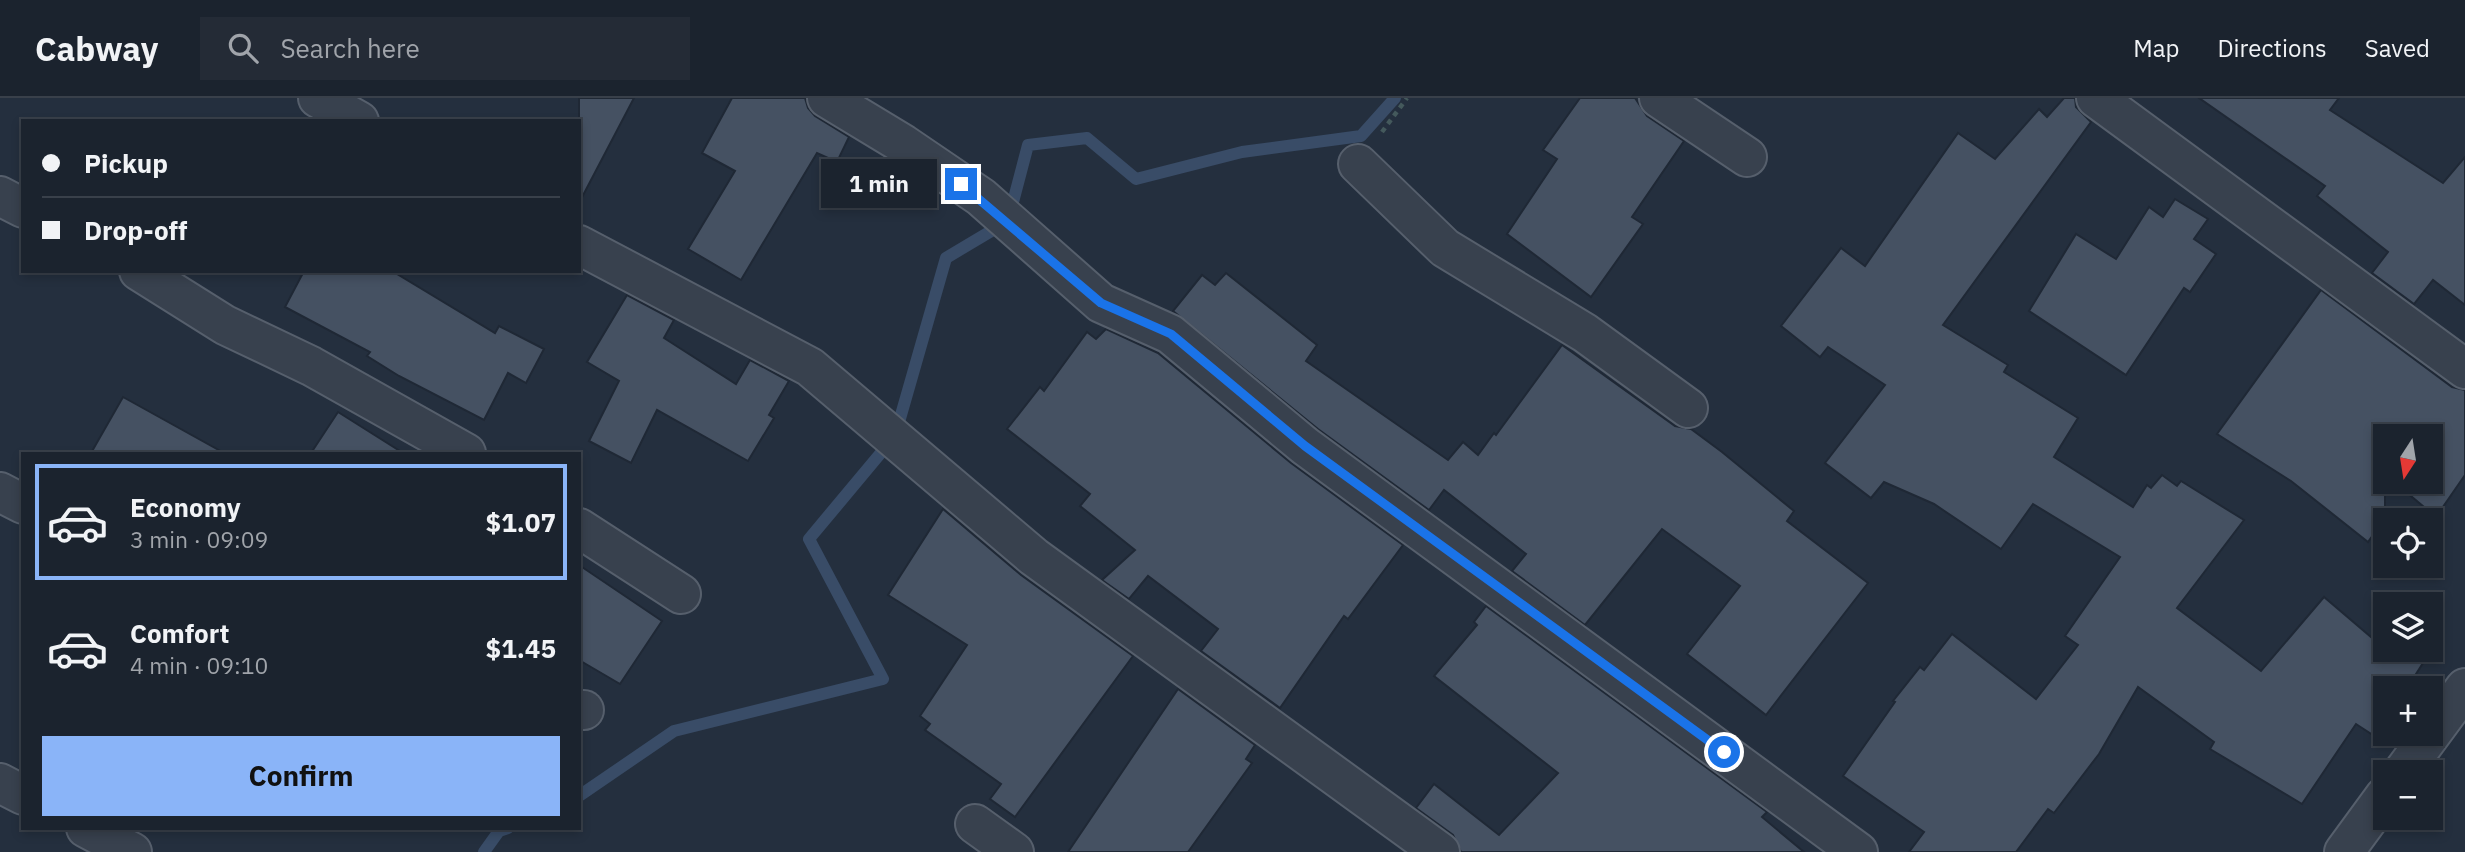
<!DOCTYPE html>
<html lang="en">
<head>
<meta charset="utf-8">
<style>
	body { margin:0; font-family:"IBM Plex Sans",sans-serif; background:#242b36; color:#f1f3f6; height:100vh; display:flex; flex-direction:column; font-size:26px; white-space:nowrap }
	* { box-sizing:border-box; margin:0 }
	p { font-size:23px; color:#a0a4aa }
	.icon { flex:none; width:38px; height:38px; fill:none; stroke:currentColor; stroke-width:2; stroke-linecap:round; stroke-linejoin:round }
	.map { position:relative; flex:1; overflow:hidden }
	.side { position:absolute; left:21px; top:354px; width:560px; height:378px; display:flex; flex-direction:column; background:#1b232e; border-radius:0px; box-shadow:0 4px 10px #0003,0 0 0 2px #39404a }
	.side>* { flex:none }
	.hud { position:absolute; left:21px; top:21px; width:560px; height:154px; border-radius:0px; box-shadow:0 4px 10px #0003,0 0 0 2px #39404a; display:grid; align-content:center; height:154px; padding:0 21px; background:#1b232e }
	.needle { width:46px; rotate:192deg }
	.fabs { position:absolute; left:2373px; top:326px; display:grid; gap:14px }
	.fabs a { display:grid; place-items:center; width:70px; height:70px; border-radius:0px; background:#1b232e; box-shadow:0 4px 10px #0003,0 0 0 2px #39404a; font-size:35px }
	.end { position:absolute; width:32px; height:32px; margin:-16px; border:9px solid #1a73e8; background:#fff; box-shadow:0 0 0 4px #fff }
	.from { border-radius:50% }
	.bubble { position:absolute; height:49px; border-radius:0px; background:#1b232e; box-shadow:0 4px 10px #0003,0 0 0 2px #39404a; font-size:23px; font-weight:700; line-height:49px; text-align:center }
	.hud b { display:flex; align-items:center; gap:24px; height:66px; font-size:26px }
	.hud b+b { border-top:2px solid #39404a }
	.hud i { width:18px; height:18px; background:#f1f3f6 }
	ul { padding:12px 0 0; list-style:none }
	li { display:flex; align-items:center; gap:21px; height:116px; margin:0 14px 10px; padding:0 7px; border:4px solid transparent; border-radius:0px }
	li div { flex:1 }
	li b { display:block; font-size:26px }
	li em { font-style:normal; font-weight:700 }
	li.active { border-color:#8ab4f8 }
	li>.icon { width:63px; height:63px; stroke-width:1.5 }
	.cta { display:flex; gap:14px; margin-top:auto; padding:14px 21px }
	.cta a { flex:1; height:80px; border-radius:0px; background:#8ab4f8; color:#111; font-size:28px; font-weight:700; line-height:80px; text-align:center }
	header { display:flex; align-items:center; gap:42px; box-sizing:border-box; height:98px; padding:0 35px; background:#1b232e; border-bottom:2px solid #39404a }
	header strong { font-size:33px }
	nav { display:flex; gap:38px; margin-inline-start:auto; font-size:24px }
	.search { width:490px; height:63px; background:#242b36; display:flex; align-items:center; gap:18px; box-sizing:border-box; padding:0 24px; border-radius:0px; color:#a0a4aa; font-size:26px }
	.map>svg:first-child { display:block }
</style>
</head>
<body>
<header>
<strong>Cabway</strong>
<div class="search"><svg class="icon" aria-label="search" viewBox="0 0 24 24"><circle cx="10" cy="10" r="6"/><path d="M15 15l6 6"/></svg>Search here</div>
<nav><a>Map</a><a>Directions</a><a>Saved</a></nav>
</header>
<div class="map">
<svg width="2465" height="754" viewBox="0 0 2465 754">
	<rect width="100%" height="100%" fill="#242f3e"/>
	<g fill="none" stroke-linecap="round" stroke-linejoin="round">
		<g stroke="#394c67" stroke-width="12">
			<polyline points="579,698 674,633 883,581 809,441 895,338 946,160 1008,123 1028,47 1087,40 1136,81 1242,54 1361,38 1395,0"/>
			<polyline points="484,754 499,733 508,730"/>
		</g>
	</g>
	<g fill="#455162" stroke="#1f2835" stroke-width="2">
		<polygon points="579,0 634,0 579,105"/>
		<polygon points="732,0 805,0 808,10 815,18 849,39 837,64 817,55 741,182 688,151 735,73 702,55"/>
		<polygon points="1580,0 1635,0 1647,18 1684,43 1632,119 1643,126 1591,199 1507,136 1557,61 1543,52"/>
		<polygon points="2064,0 2075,0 2076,9 2091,24 1943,227 2008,267 2004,274 2078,320 2054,359 2133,409 2147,387 2151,390 2162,377 2177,388 2181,383 2244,422 2177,510 2261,573 2324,499 2385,551 2432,551 2407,590 2385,590 2385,624 2376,639 2356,626 2302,706 2210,651 2214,644 2138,589 2099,656 2054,715 2048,711 2016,754 1909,754 1924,734 1843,678 1895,604 1893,603 1920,569 1924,572 1952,536 2036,601 2078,547 2065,538 2120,459 2033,406 2001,451 1934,406 1884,384 1871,400 1825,365 1885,287 1828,249 1820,259 1781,228 1841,150 1865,168 1958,35 1995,61 2039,11 2047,19"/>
		<polygon points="2199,0 2339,0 2330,12 2443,85 2465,59 2465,207 2433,182 2414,206 2372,175 2388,154 2317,98 2325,88"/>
		<polygon points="2175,101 2208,121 2194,141 2216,156 2190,194 2184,190 2126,277 2029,213 2076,136 2116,161 2149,109 2163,119"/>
		<polygon points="304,173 392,173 495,235 499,228 544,251 526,285 508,275 484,322 399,278 367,258 370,254 285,209"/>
		<polygon points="1226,175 1317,247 1306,263 1448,362 1463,344 1478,357 1494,335 1496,337 1562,247 1675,328 1691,331 1722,354 1794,413 1787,423 1868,485 1766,617 1687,556 1740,488 1662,431 1585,527 1512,473 1526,456 1444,392 1429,412 1318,331 1173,213 1202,177 1215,187"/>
		<polygon points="2321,192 2452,289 2465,292 2465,377 2436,419 2393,383 2431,383 2431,338 2385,338 2385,420 2368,444 2291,383 2217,336"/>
		<polygon points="627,197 674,222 664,240 736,286 750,262 789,283 769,317 774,320 748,363 657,312 631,365 589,343 619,283 587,264"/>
		<polygon points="1106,231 1158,255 1291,365 1403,447 1348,521 1344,518 1280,610 1201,553 1218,531 1148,478 1129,501 1102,482 1135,452 1080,408 1090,396 1007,331 1040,289 1044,293 1087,234 1096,241"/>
		<polygon points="123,299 224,355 91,355"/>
		<polygon points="338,314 403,355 311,355"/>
		<polygon points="943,411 1021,477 1133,558 1015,719 990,701 1001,686 925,632 930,626 920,618 967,547 888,497"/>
		<polygon points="579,467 662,523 620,586 579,562"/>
		<polygon points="1486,508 1767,714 1762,719 1804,754 1461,754 1453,737 1416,710 1434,686 1499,737 1558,675 1434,578 1477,527 1474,524"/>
		<polygon points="1178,591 1255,647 1246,661 1252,665 1188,754 1068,754"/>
	</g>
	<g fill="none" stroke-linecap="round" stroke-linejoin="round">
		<defs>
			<g id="street">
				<polyline points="318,0 359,23"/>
				<polyline points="827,0 903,46 981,99 1101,205 1170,236 1305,348 1858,754"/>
				<polyline points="1659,0 1747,59"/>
				<polyline points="2096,0 2465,271"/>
				<polyline points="1358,66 1445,150 1585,235 1688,310"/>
				<polyline points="0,98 23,110"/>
				<polyline points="579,147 810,269 1034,459 1440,754"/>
				<polyline points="139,173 225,227 311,268 466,355"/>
				<polyline points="0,394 23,406"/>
				<polyline points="579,430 681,496"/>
				<polyline points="579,612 584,612"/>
				<polyline points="2403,674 2465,590"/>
				<polyline points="0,685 23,697"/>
				<polyline points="975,726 1014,754"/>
				<polyline points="86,730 132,754"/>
				<polyline points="2344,754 2385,698"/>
			</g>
		</defs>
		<use href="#street" stroke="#565f6c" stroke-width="42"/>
		<polyline stroke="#44595c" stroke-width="4.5" stroke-dasharray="5 5" stroke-linecap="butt" points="1382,34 1407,0"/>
		<use href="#street" stroke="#38414e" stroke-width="38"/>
	</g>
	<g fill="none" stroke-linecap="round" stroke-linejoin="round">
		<polyline stroke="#1a73e8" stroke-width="9" points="961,86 1101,205 1171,236 1305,348 1724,654"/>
	</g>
</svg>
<div class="fabs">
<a><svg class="needle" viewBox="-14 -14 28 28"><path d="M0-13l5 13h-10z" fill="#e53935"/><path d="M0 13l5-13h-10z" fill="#a0a4aa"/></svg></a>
<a><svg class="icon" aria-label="locate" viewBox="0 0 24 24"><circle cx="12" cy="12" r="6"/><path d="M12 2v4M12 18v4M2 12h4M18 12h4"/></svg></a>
<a><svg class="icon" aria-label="layers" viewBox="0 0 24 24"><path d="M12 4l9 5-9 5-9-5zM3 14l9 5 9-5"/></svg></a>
<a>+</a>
<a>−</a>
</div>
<i class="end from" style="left:1724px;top:654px"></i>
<i class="end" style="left:961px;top:86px"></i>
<div class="bubble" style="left:821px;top:61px;width:116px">1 min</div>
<div class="hud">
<b><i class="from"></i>Pickup</b>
<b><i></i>Drop-off</b>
</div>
<section class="side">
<ul>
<li class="active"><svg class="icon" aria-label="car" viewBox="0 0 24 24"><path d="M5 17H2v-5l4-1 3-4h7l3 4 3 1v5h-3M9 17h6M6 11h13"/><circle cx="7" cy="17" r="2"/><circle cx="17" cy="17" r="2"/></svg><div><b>Economy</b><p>3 min · 09:09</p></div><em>$1.07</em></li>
<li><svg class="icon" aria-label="car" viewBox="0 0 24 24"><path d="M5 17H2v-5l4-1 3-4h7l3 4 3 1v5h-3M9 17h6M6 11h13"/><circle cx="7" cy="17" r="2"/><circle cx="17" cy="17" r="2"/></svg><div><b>Comfort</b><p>4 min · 09:10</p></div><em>$1.45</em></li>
</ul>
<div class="cta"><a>Confirm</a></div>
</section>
</div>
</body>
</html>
